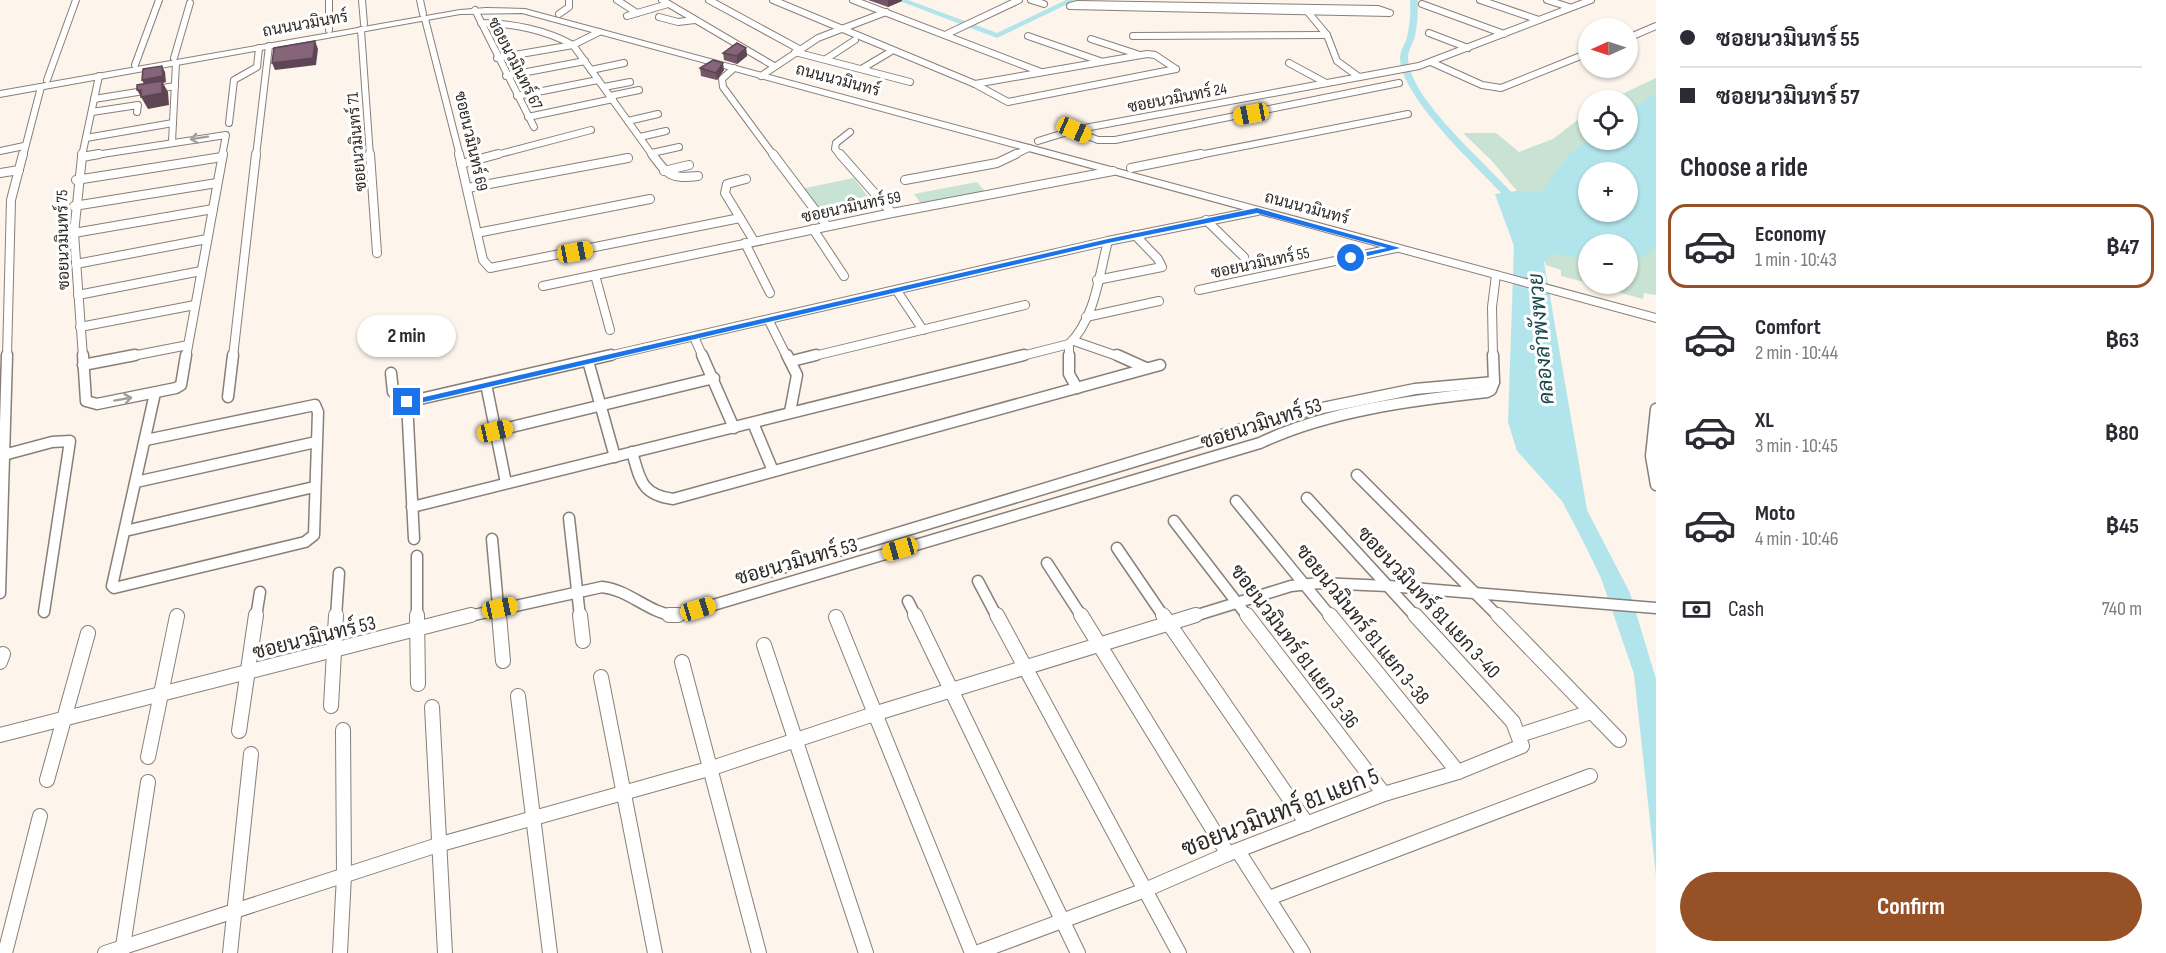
<!DOCTYPE html>
<html lang="en">
<head>
<meta charset="utf-8">
<style>
	body { margin:0; font-family:"Sofia Sans Condensed",Sarabun,sans-serif; background:#f2f2f3; color:#2b2b33; height:100vh; display:flex; flex-direction:column; font-size:22px; white-space:nowrap }
	* { box-sizing:border-box; margin:0 }
	p { font-size:20px; color:#7c7c81 }
	.icon { flex:none; width:33px; height:33px; fill:none; stroke:currentColor; stroke-width:2; stroke-linecap:round; stroke-linejoin:round }
	.map { position:relative; flex:1; overflow:hidden }
	.side { display:flex; flex-direction:column; background:#fff; width:510px }
	.side>* { flex:none }
	.banner { display:grid; align-content:center; height:132px; padding:0 24px; background:#fff }
	.needle { width:39px; rotate:267deg }
	.tools { position:absolute; left:1578px; top:18px; display:grid; gap:12px }
	.tools a { display:grid; place-items:center; width:60px; height:60px; border-radius:50%; background:#fff; box-shadow:0 2px 4px #0004; font-size:30px }
	.end { position:absolute; width:27px; height:27px; margin:-14px; border:8px solid #1a73e8; background:#fff; box-shadow:0 0 0 3px #fff }
	.from { border-radius:50% }
	.bubble { position:absolute; height:42px; border-radius:21px; background:#fff; box-shadow:0 2px 4px #0004; font-size:20px; font-weight:700; line-height:42px; text-align:center }
	.car { position:absolute; width:18px; height:36px; margin:-18px -9px; border-radius:8px; box-shadow:0 0 4px 2px #0007; background:linear-gradient(#f5c518 24%,#345 0 40%,#f5c518 0 76%,#345 0 86%,#f5c518 0) }
	.banner b { display:flex; align-items:center; gap:21px; height:57px; font-size:22px }
	.banner b+b { border-top:2px solid #e1e1e2 }
	.banner i { width:15px; height:15px; background:#2b2b33 }
	ul { padding:0; list-style:none }
	li { display:flex; align-items:center; gap:18px; height:84px; margin:0 12px 9px; padding:0 12px; border:3px solid transparent; border-radius:18px }
	li div { flex:1 }
	li b { display:block; font-size:22px }
	li em { font-style:normal; font-weight:700 }
	li.active { border-color:#965127 }
	li>.icon { width:54px; height:54px; stroke-width:1.5 }
	h2 { padding:0 24px; font-size:27px; line-height:72px }
	.pay { display:flex; align-items:center; gap:15px; height:66px; padding:0 24px; font-size:22px }
	.pay p { margin-inline-start:auto }
	.primary-button { display:flex; gap:12px; margin-top:auto; padding:12px 24px }
	.primary-button a { flex:1; height:69px; border-radius:36px; background:#965127; color:#fff; font-size:24px; font-weight:700; line-height:69px; text-align:center }
	main { display:flex; flex:1; min-height:0 }
	.map>svg:first-child { display:block }
</style>
</head>
<body>
<main>
<div class="map">
<svg width="1656" height="953" viewBox="0 0 1656 953">
	<rect width="100%" height="100%" fill="#fdf4eb"/>
	<g fill="#c8e2d3" fill-rule="evenodd">
		<path d="M1656 78V295L1644 293 1643 299 1589 284H1628V244H1588V283L1561 276V270L1546 265 1517 191 1492 161 1463 133H1496L1519 152 1553 139 1588 112V140H1628V100H1609ZM1588 172H1628V212H1588Z"/>
		<polygon points="854,178 871,201 817,212 801,189"/>
		<polygon points="977,182 986,193 922,205 914,194"/>
	</g>
	<path fill="#b2e5eb" fill-rule="evenodd" d="M1656 93V246L1643 258 1628 257V244H1588V259L1556 254 1551 255 1544 262 1587 510 1630 593 1656 679V876L1634 674 1601 578 1582 539 1562 501 1517 451 1508 422 1514 246 1495 194 1516 191 1541 193 1571 152 1589 140H1628V113ZM1588 172H1628V212H1588Z"/>
	<g fill="none" stroke-linecap="round" stroke-linejoin="round">
		<g fill="#b2e5eb" fill-rule="evenodd">
			<polygon points="897,0 908,0 997,33 1066,0 1076,0 997,38"/>
			<path d="M1410 0H1418V4C1418 15 1417 26 1415 36 1413 43 1408 50 1408 58 1409 102 1498 172 1525 208L1523 210H1517C1488 176 1401 101 1400 58 1400 51 1405 44 1407 37 1410 25 1411 12 1410 0Z"/>
		</g>
		<defs>
			<g id="minor-far3">
				<polyline points="329,0 329,30"/>
				<polyline points="362,0 364,24"/>
				<polyline points="420,0 423,14"/>
				<polyline points="617,0 637,13"/>
				<polyline points="662,0 774,66"/>
				<polyline points="709,0 799,49"/>
				<polyline points="773,0 975,84 1008,102 1176,69"/>
				<polyline points="853,0 1041,72"/>
				<polyline points="1031,0 1044,4"/>
				<polyline points="1480,0 1539,20"/>
				<polyline points="1547,0 1569,7"/>
				<polygon points="1078,4 1378,9 1390,13 1070,6"/>
				<polyline points="1422,4 1504,34"/>
				<polyline points="475,10 534,127"/>
				<polyline points="1307,11 1327,35 1337,61 1359,77"/>
				<polyline points="559,14 569,7 569,0"/>
				<polyline points="627,16 668,4"/>
				<polyline points="659,17 678,22 695,20"/>
				<polyline points="425,19 460,156"/>
				<path d="M481 23C512 23 546 30 573 45L653 156"/>
				<polyline points="1609,24 1622,28"/>
				<polyline points="361,30 370,156"/>
				<polyline points="1429,33 1468,48"/>
				<polyline points="947,34 1019,0"/>
				<polyline points="1028,36 1100,61"/>
				<polyline points="1133,36 1327,35"/>
				<polyline points="1628,38 1656,26"/>
				<polyline points="1091,39 1137,54"/>
				<polyline points="795,52 910,82"/>
				<polyline points="174,58 190,3"/>
				<polyline points="497,58 573,45 599,32"/>
				<polyline points="826,59 855,40"/>
				<polyline points="1431,62 1482,85 1501,88 1588,53"/>
				<polyline points="1289,63 1326,83"/>
				<polyline points="135,65 159,0"/>
				<polyline points="734,68 722,79 723,87 774,156"/>
				<polyline points="863,68 890,52"/>
				<polyline points="591,70 624,63"/>
				<polyline points="506,76 585,61"/>
				<polyline points="761,76 818,38 886,12"/>
				<polyline points="47,80 76,0"/>
				<polyline points="975,84 1147,54 1155,55 1176,69"/>
				<polyline points="604,87 630,82"/>
				<polyline points="517,96 598,80"/>
				<polyline points="610,96 639,90"/>
				<polyline points="94,99 175,86"/>
				<polyline points="92,112 138,105 137,112"/>
				<polyline points="528,117 613,99"/>
				<polyline points="628,121 658,114"/>
				<polyline points="229,123 234,80 257,67 259,48"/>
				<polyline points="1075,131 1098,140 1115,140 1399,83"/>
				<polyline points="640,137 666,131"/>
				<polyline points="86,138 173,123"/>
				<polyline points="1038,141 1074,130 1419,66 1591,0"/>
				<polyline points="172,142 176,63"/>
				<polyline points="0,151 24,146"/>
				<polyline points="652,153 679,147"/>
				<polyline points="23,156 41,87"/>
				<polyline points="82,156 99,76"/>
				<polyline points="89,156 226,135 222,156"/>
				<polyline points="256,156 269,46"/>
				<polyline points="492,156 591,130"/>
				<polyline points="841,156 835,149 836,143 850,132"/>
				<polyline points="1012,156 1029,148"/>
				<polyline points="1194,156 1408,114"/>
			</g>
			<g id="minor-far2">
				<polyline points="370,154 377,253"/>
				<polyline points="459,154 483,260 490,268 740,218"/>
				<path d="M652 154C668 176 671 179 698 176"/>
				<polyline points="773,154 827,226"/>
				<polyline points="840,154 892,213"/>
				<polyline points="82,157 74,233 83,357"/>
				<polyline points="82,157 82,154"/>
				<polyline points="82,157 99,154"/>
				<polyline points="461,164 498,154"/>
				<polyline points="1131,168 1201,154"/>
				<polyline points="664,171 689,165"/>
				<polyline points="0,173 19,170"/>
				<polyline points="746,179 727,184 725,193 754,241"/>
				<polyline points="76,180 222,157"/>
				<polyline points="905,180 997,163 1016,154"/>
				<polyline points="468,188 628,158"/>
				<polyline points="74,206 217,183"/>
				<polyline points="1206,220 1244,257"/>
				<polyline points="813,229 844,276"/>
				<polyline points="74,233 213,209"/>
				<polyline points="477,233 650,199"/>
				<polyline points="745,243 770,293"/>
				<polyline points="76,264 207,239"/>
				<polyline points="595,275 610,330"/>
				<polyline points="1097,280 1162,267 1158,259 1135,235"/>
				<polyline points="543,286 892,213 1113,171"/>
				<polyline points="1199,290 1396,248"/>
				<polyline points="897,291 923,330"/>
				<polyline points="78,295 201,271"/>
				<polyline points="1086,317 1159,301"/>
				<polyline points="769,321 787,357"/>
				<polyline points="80,327 195,305"/>
				<polyline points="694,337 703,357"/>
				<polyline points="1074,341 1120,357"/>
				<polyline points="7,357 11,200 23,154"/>
				<polyline points="127,357 188,345"/>
				<polyline points="186,357 223,154"/>
				<polyline points="233,357 256,154"/>
				<polyline points="604,357 1108,241 1257,211"/>
				<polyline points="810,357 1025,305"/>
				<polyline points="1018,357 1069,344"/>
				<path d="M1069 357V344C1095 319 1099 275 1108 241"/>
				<polyline points="1493,357 1492,307 1496,275"/>
			</g>
			<g id="minor-far1">
				<polyline points="83,355 86,401 97,404 176,388 181,385 186,355"/>
				<polyline points="702,355 734,428"/>
				<polyline points="787,355 797,375 790,412"/>
				<polyline points="1069,355 1069,374 1077,388"/>
				<polyline points="1117,355 1146,368"/>
				<polyline points="588,361 615,457"/>
				<polyline points="792,361 816,355"/>
				<polyline points="83,365 135,355"/>
				<polyline points="391,373 393,392 407,402"/>
				<polyline points="486,384 506,483"/>
				<polyline points="228,397 233,355"/>
				<polyline points="407,402 611,355"/>
				<polyline points="407,402 414,539"/>
				<polyline points="1656,409 1651,456 1656,485"/>
				<polyline points="753,423 773,471"/>
				<polyline points="495,431 714,378"/>
				<polyline points="146,440 315,405 318,412 314,535 305,542 114,588 112,586 155,393"/>
				<path d="M632 452C640 479 641 495 673 499L1160 365"/>
				<polyline points="0,456 52,442 70,441 44,612"/>
				<polyline points="1357,475 1499,617"/>
				<polyline points="136,482 316,442"/>
				<polyline points="1307,498 1416,617"/>
				<polyline points="1236,501 1331,617"/>
				<polyline points="412,507 1024,355"/>
				<polyline points="569,518 580,617"/>
				<polyline points="1174,521 1248,617"/>
				<polyline points="125,531 314,487"/>
				<polyline points="492,539 499,617"/>
				<polyline points="1117,548 1164,617"/>
				<polyline points="417,556 417,617"/>
				<polyline points="1047,563 1082,617"/>
				<polyline points="762,574 1288,415 1415,389 1494,382"/>
				<polyline points="978,581 997,617"/>
				<polyline points="0,593 7,355"/>
				<polyline points="908,601 916,617"/>
				<polyline points="256,617 260,592"/>
				<polyline points="336,617 339,573"/>
				<path d="M465 617 602 587C630 590 648 613 676 616L1260 443C1327 411 1413 400 1487 392L1491 390 1494 382 1493 355"/>
				<polyline points="1191,617 1291,586 1319,583 1388,586 1656,608"/>
			</g>
			<g id="minor">
				<polyline points="417,615 418,684"/>
				<polyline points="499,615 503,661"/>
				<polyline points="580,615 583,641"/>
				<polyline points="669,615 678,615"/>
				<polyline points="915,615 1078,953"/>
				<polyline points="997,615 1179,953"/>
				<polyline points="1081,615 1228,854"/>
				<polyline points="1163,615 1307,824"/>
				<polyline points="1247,615 1384,794"/>
				<polyline points="1330,615 1458,772"/>
				<polyline points="1498,615 1619,740"/>
				<polyline points="836,617 972,953"/>
				<polyline points="764,645 866,953"/>
				<polyline points="0,662 3,654"/>
				<polyline points="682,662 759,953"/>
				<polyline points="601,677 655,953"/>
				<polyline points="518,696 550,953"/>
				<polyline points="331,706 336,615"/>
				<polyline points="432,707 445,953"/>
				<polyline points="239,731 256,615"/>
				<polyline points="0,735 471,615"/>
				<polyline points="1520,735 1591,712"/>
				<polyline points="148,757 177,616"/>
				<polyline points="47,780 88,633"/>
				<polyline points="1238,851 1303,953"/>
				<polyline points="1269,898 1590,776"/>
				<polyline points="5,953 40,816"/>
				<polyline points="105,953 441,844 712,768 877,713 1196,615"/>
				<polyline points="122,953 148,782"/>
				<polyline points="230,953 251,754"/>
				<polyline points="340,953 344,875 343,730"/>
				<polyline points="976,953 1145,890 1228,854 1384,794 1458,772 1522,746 1513,722 1415,615"/>
			</g>
			<polygon id="secondary" points="486,8 525,9 1656,314 1656,322 522,13 460,14 0,97 0,91 460,10"/>
		</defs>
		<use href="#minor-far3" stroke="#887f78" stroke-width="8"/>
		<use href="#minor-far2" stroke="#887f78" stroke-width="10"/>
		<use href="#minor-far1" stroke="#887f78" stroke-width="13"/>
		<use href="#minor" stroke="#887f78" stroke-width="16"/>
		<use href="#secondary" stroke="#887f78" stroke-width="2"/>
		<use href="#minor-far3" stroke="#fff" stroke-width="6"/>
		<use href="#minor-far2" stroke="#fff" stroke-width="8"/>
		<use href="#minor-far1" stroke="#fff" stroke-width="10"/>
		<use href="#minor" stroke="#fff" stroke-width="14"/>
		<use href="#secondary" fill="#fff" fill-rule="evenodd"/>
	</g>
	<g fill="#735668">
		<polygon points="868,0 902,0 902,1 888,7"/>
		<polygon points="746,48 747,56 737,64 724,60 723,53"/>
		<polygon points="700,68 724,70 717,80 701,76"/>
	</g>
	<g fill="#5e4655">
		<polygon points="888,0 902,0 902,1 888,7"/>
		<polygon points="315,41 318,49 316,65 275,70 272,63"/>
		<polygon points="746,48 747,56 737,64 737,56"/>
		<polygon points="723,63 724,70 717,80 716,73"/>
		<polygon points="162,66 165,72 166,82 163,83 168,92 169,105 148,109 137,90 145,86 142,80"/>
	</g>
	<g fill="#866479" stroke="#5e4655" stroke-width="1.5">
		<polygon points="315,41 313,58 272,63 274,48"/>
		<polygon points="737,43 746,48 737,56 723,53"/>
		<polygon points="713,60 723,63 716,73 700,68"/>
		<polygon points="162,66 163,76 142,80 143,69"/>
		<polygon points="162,81 162,93 141,97 141,90 137,90 137,85"/>
	</g>
	<defs><path id="oneway-shaft" d="M-6 0H5M1.5-3L5.5 0L1.5 3" fill="none" stroke-width="1.6" stroke-linecap="round" stroke-linejoin="round" transform="scale(1.5)"/></defs>
	<g stroke="#a09f9d">
		<use href="#oneway-shaft" transform="translate(199 138) rotate(171)"/>
		<use href="#oneway-shaft" transform="translate(123 399) rotate(-10)"/>
	</g>
	<polygon fill="#1a73e8" points="1257,208 1400,248 1351,260 1348,256 1387,248 1257,213 1108,243 407,406 403,402 1108,239"/>
	<g text-anchor="middle" stroke-width="6" stroke-linejoin="round" paint-order="stroke">
		<g font-size="16" fill="#2d2926" stroke="#fff">
			<text transform="translate(305 23) rotate(-10)" y="6">ถนนนวมินทร์</text>
			<text transform="translate(516 63) rotate(63)" y="6">ซอยนวมินทร์ 67</text>
			<text transform="translate(838 79) rotate(15)" y="6">ถนนนวมินทร์</text>
			<text transform="translate(1177 97) rotate(-11)" y="6">ซอยนวมินทร์ 24</text>
			<text transform="translate(472 141) rotate(77)" y="6">ซอยนวมินทร์ 69</text>
			<text transform="translate(356 142) rotate(-95)" y="6">ซอยนวมินทร์ 71</text>
			<text transform="translate(851 206) rotate(-12)" y="6">ซอยนวมินทร์ 59</text>
			<text transform="translate(1307 207) rotate(15)" y="6">ถนนนวมินทร์</text>
			<text transform="translate(62 240) rotate(-91)" y="6">ซอยนวมินทร์ 75</text>
			<text transform="translate(1260 262) rotate(-12)" y="6">ซอยนวมินทร์ 55</text>
		</g>
		<g font-size="20" fill="#2d2926" stroke="#fff">
			<text transform="translate(1261 423) rotate(-18)" y="7">ซอยนวมินทร์ 53</text>
			<text transform="translate(796 561) rotate(-16)" y="7">ซอยนวมินทร์ 53</text>
			<text transform="translate(1429 602) rotate(47)" y="7">ซอยนวมินทร์ 81 แยก 3-40</text>
			<text transform="translate(1363 624) rotate(51)" y="7">ซอยนวมินทร์ 81 แยก 3-38</text>
			<text transform="translate(314 637) rotate(-14)" y="7">ซอยนวมินทร์ 53</text>
			<text transform="translate(1295 646) rotate(53)" y="7">ซอยนวมินทร์ 81 แยก 3-36</text>
		</g>
		<g font-size="21" font-style="italic" fill="#1a474c" stroke="#fff">
			<text transform="translate(1541 339) rotate(-95)" y="7">คลองลำพังพวย</text>
		</g>
		<g font-size="24" fill="#2d2926" stroke="#fff">
			<text transform="translate(1280 812) rotate(-21)" y="8">ซอยนวมินทร์ 81 แยก 5</text>
		</g>
	</g>
</svg>
<div class="tools">
<a><svg class="needle" viewBox="-14 -14 28 28"><path d="M0-13l5 13h-10z" fill="#e53935"/><path d="M0 13l5-13h-10z" fill="#7c7c81"/></svg></a>
<a><svg class="icon" aria-label="locate" viewBox="0 0 24 24"><circle cx="12" cy="12" r="6"/><path d="M12 2v4M12 18v4M2 12h4M18 12h4"/></svg></a>
<a>+</a>
<a>−</a>
</div>
<i class="end from" style="left:1351px;top:258px"></i>
<i class="end" style="left:407px;top:402px"></i>
<div class="bubble" style="left:357px;top:315px;width:99px">2 min</div>
<i class="car" style="left:1251px;top:114px;rotate:259deg"></i>
<i class="car" style="left:1074px;top:130px;rotate:114deg"></i>
<i class="car" style="left:575px;top:252px;rotate:79deg"></i>
<i class="car" style="left:495px;top:431px;rotate:77deg"></i>
<i class="car" style="left:900px;top:549px;rotate:254deg"></i>
<i class="car" style="left:500px;top:608px;rotate:78deg"></i>
<i class="car" style="left:698px;top:609px;rotate:73deg"></i>
</div>
<section class="side">
<div class="banner">
<b><i class="from"></i>ซอยนวมินทร์ 55</b>
<b><i></i>ซอยนวมินทร์ 57</b>
</div>
<h2>Choose a ride</h2>
<ul>
<li class="active"><svg class="icon" aria-label="car" viewBox="0 0 24 24"><path d="M5 17H2v-5l4-1 3-4h7l3 4 3 1v5h-3M9 17h6M6 11h13"/><circle cx="7" cy="17" r="2"/><circle cx="17" cy="17" r="2"/></svg><div><b>Economy</b><p>1 min · 10:43</p></div><em>฿47</em></li>
<li><svg class="icon" aria-label="car" viewBox="0 0 24 24"><path d="M5 17H2v-5l4-1 3-4h7l3 4 3 1v5h-3M9 17h6M6 11h13"/><circle cx="7" cy="17" r="2"/><circle cx="17" cy="17" r="2"/></svg><div><b>Comfort</b><p>2 min · 10:44</p></div><em>฿63</em></li>
<li><svg class="icon" aria-label="car" viewBox="0 0 24 24"><path d="M5 17H2v-5l4-1 3-4h7l3 4 3 1v5h-3M9 17h6M6 11h13"/><circle cx="7" cy="17" r="2"/><circle cx="17" cy="17" r="2"/></svg><div><b>XL</b><p>3 min · 10:45</p></div><em>฿80</em></li>
<li><svg class="icon" aria-label="car" viewBox="0 0 24 24"><path d="M5 17H2v-5l4-1 3-4h7l3 4 3 1v5h-3M9 17h6M6 11h13"/><circle cx="7" cy="17" r="2"/><circle cx="17" cy="17" r="2"/></svg><div><b>Moto</b><p>4 min · 10:46</p></div><em>฿45</em></li>
</ul>
<div class="pay"><svg class="icon" aria-label="cash" viewBox="0 0 24 24"><path d="M3 7h18v10H3z"/><circle cx="12" cy="12" r="2"/></svg>Cash<p>740 m</p></div>
<div class="primary-button"><a>Confirm</a></div>
</section>
</main>
</body>
</html>
